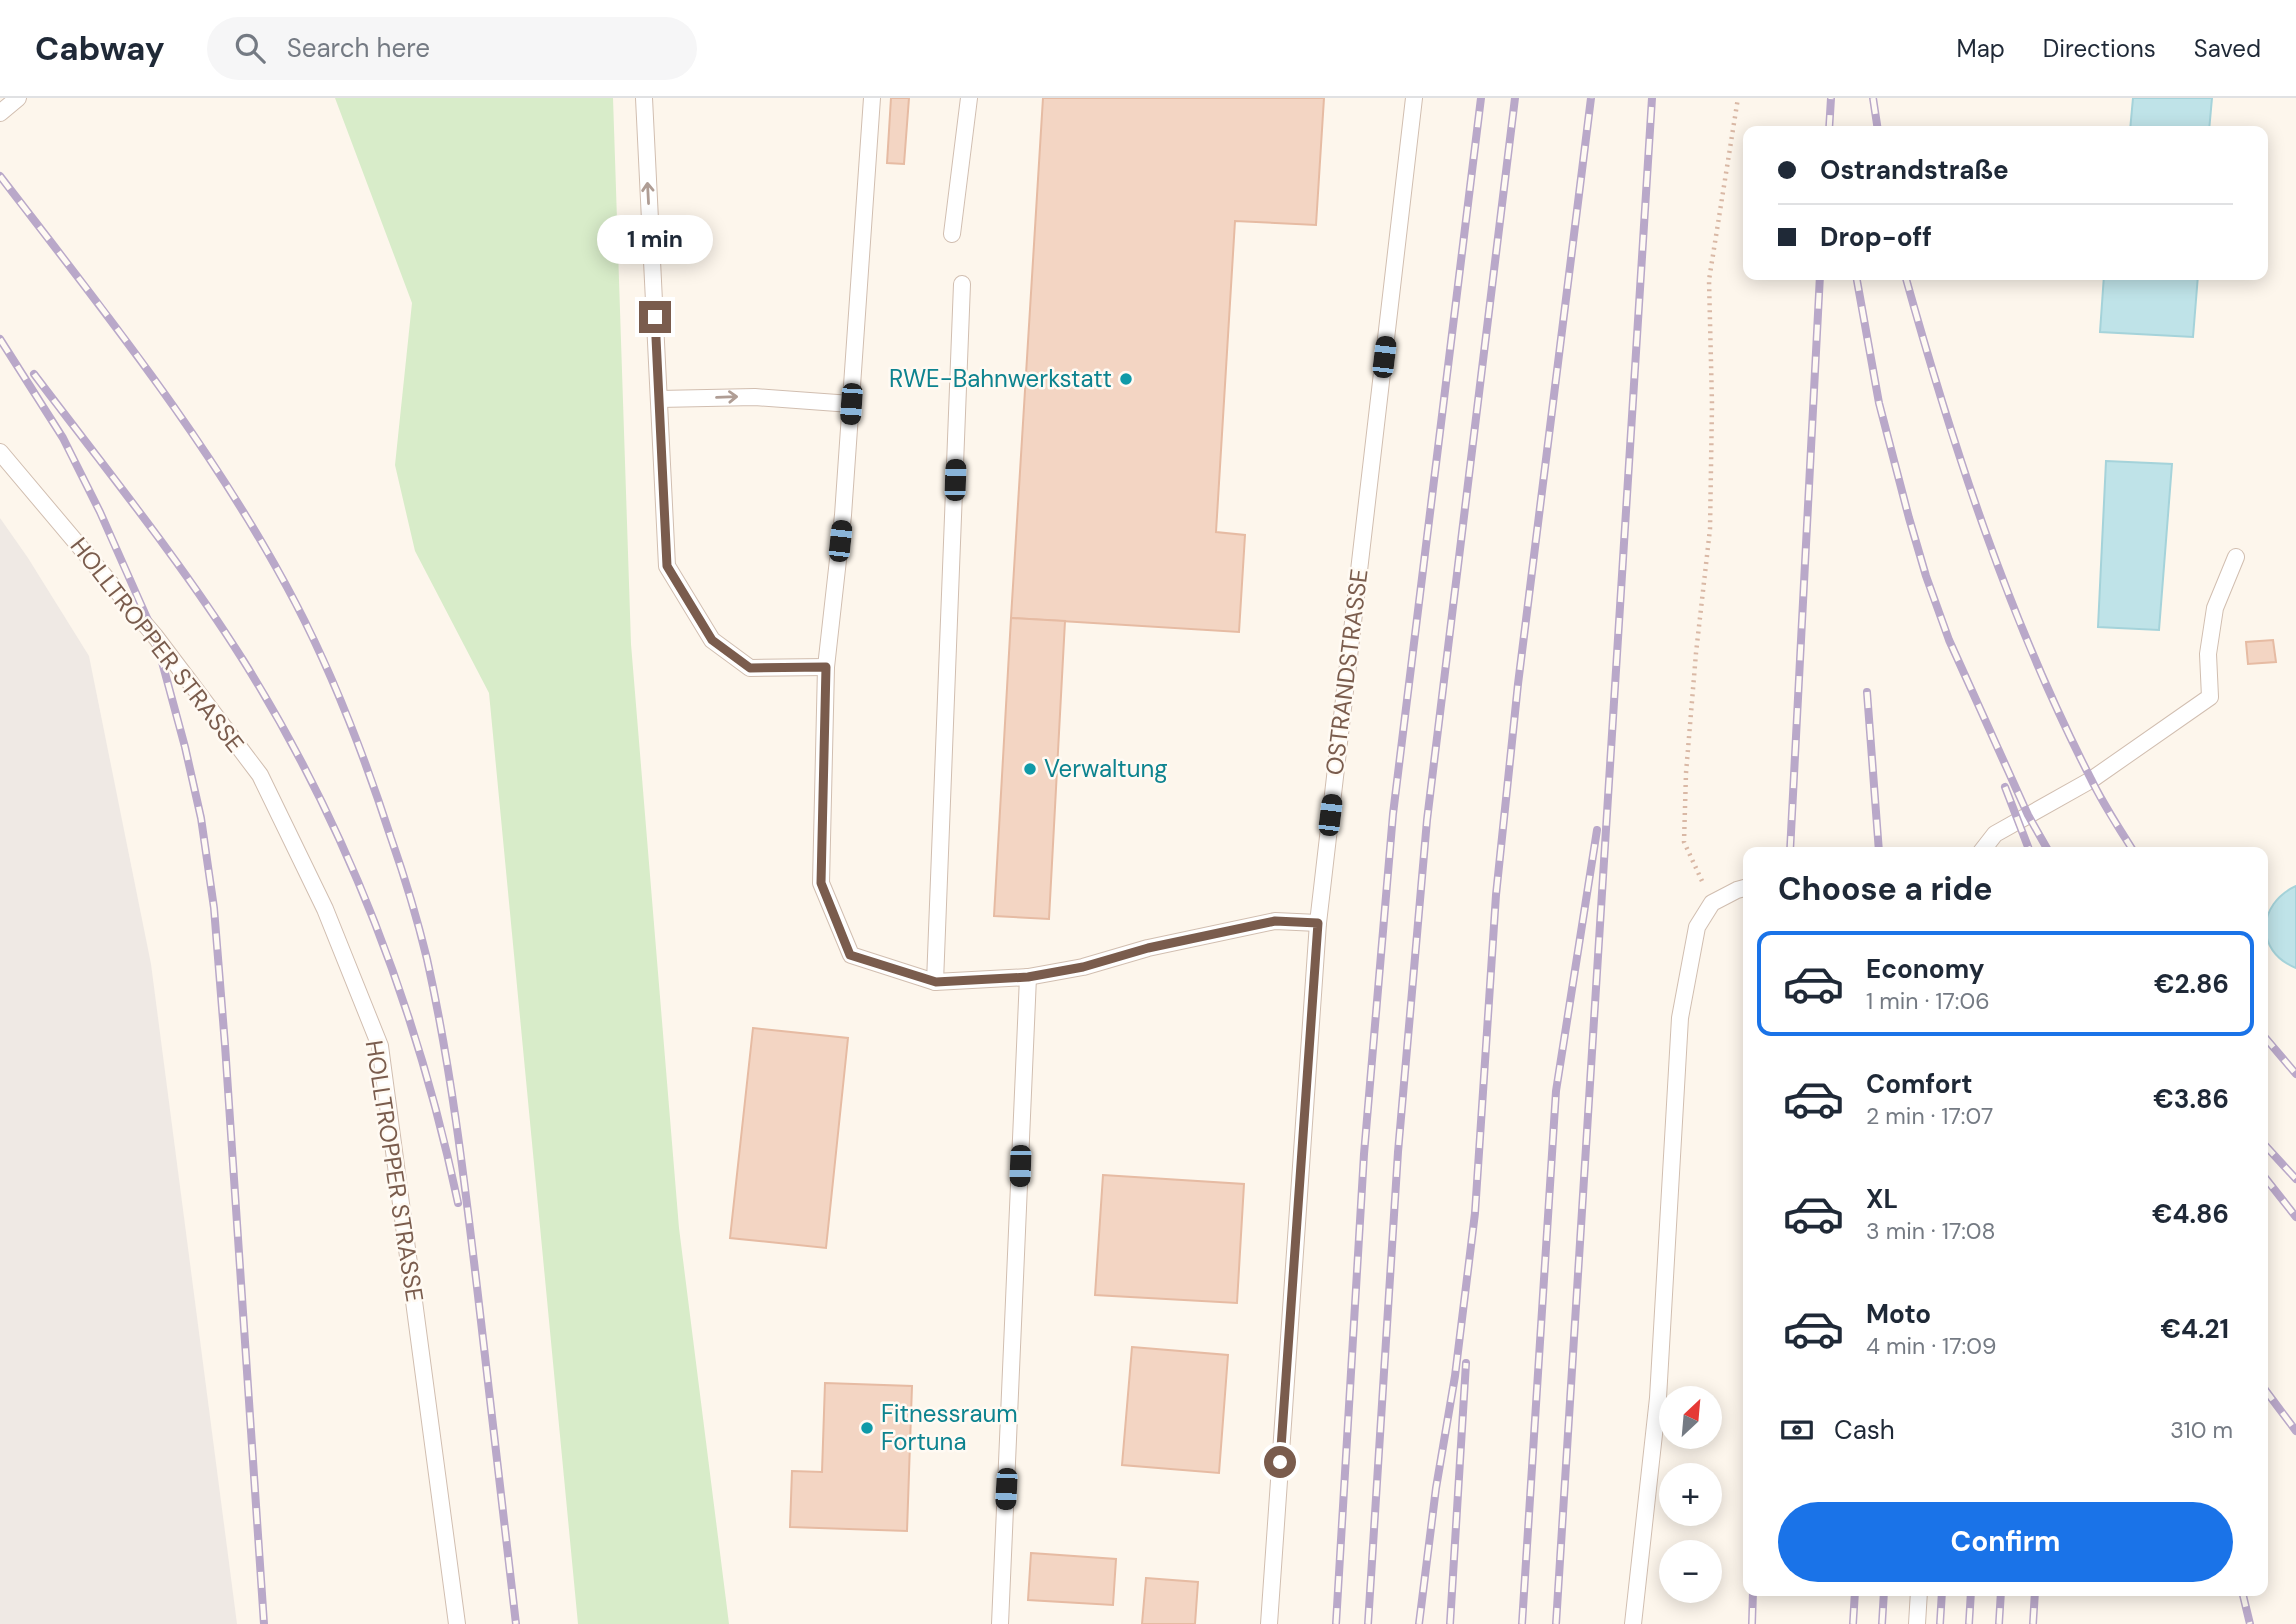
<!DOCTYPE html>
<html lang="en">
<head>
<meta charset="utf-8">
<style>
	body { margin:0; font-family:"DM Sans",sans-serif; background:#f6f6f7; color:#1f2937; height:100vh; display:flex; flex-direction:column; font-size:26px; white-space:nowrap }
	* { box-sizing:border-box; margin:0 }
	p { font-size:23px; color:#747a83 }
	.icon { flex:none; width:38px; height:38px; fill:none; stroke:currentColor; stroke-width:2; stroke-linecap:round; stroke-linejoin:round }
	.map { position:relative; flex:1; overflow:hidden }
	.sheet { position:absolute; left:1743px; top:749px; width:525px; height:749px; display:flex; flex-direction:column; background:#fff; border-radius:14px; box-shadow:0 4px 18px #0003 }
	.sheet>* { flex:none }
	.banner { position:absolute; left:1743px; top:28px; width:525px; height:154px; border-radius:14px; box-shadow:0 4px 18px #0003; display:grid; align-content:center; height:154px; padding:0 35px; background:#fff }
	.needle { width:46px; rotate:26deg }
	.buttons { position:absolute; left:1659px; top:1288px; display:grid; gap:14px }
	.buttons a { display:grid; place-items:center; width:63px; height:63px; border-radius:50%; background:#fff; box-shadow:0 4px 18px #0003; font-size:35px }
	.end { position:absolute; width:32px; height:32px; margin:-16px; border:9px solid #7a5c4d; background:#fff; box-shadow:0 0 0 4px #fff }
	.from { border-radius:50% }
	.bubble { position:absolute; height:49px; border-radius:24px; background:#fff; box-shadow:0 4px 18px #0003; font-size:23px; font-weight:700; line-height:49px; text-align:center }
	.car { position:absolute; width:21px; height:42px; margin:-21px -10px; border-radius:9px; box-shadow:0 0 5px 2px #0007; background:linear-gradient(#222 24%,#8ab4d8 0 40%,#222 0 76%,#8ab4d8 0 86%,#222 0) }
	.banner b { display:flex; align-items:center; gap:24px; height:66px; font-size:26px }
	.banner b+b { border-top:2px solid #e0e1e3 }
	.banner i { width:18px; height:18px; background:#1f2937 }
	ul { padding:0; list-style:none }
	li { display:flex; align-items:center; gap:21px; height:105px; margin:0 14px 10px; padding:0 21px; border:4px solid transparent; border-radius:14px }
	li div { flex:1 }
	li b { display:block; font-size:26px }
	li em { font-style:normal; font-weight:700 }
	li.current { border-color:#1a73e8 }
	li>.icon { width:63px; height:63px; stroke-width:1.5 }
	h2 { padding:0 35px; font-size:32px; line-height:84px }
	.pay { display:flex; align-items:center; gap:18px; height:77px; padding:0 35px; font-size:26px }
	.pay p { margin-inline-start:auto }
	.action { display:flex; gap:14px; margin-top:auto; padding:14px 35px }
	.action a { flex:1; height:80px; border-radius:42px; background:#1a73e8; color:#fff; font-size:28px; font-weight:700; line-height:80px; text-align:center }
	header { display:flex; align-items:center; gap:42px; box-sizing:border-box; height:98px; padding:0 35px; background:#fff; border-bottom:2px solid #e0e1e3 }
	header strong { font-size:33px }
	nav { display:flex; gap:38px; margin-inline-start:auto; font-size:24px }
	.search { width:490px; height:63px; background:#f6f6f7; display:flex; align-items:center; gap:18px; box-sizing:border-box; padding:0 24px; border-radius:38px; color:#747a83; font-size:26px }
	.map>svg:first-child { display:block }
</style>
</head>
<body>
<header>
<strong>Cabway</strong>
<div class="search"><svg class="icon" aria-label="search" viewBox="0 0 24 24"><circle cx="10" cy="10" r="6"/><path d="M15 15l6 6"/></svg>Search here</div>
<nav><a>Map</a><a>Directions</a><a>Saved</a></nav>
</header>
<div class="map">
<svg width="2296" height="1526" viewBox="0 0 2296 1526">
	<rect width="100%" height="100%" fill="#fdf6ec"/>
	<polygon fill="#efe9e4" points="0,420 28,460 89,558 151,866 237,1526 0,1526"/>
	<polygon fill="#d8ecc9" points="335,0 613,0 631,546 679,1130 729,1526 578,1526 489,595 415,453 395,367 412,205"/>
	<g fill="#bfe3e8" stroke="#a5d3da" stroke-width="2">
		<polygon points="2133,0 2212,0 2209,33 2130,33"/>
		<polygon points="2104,177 2198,177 2193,239 2100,234"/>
		<polygon points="2106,363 2172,366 2159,532 2098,529"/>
		<path d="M2296 788V870C2254 853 2257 806 2296 788Z"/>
	</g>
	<g fill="#f3d5c3" stroke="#e6bba3" stroke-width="2">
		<polygon points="891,0 909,0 904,66 887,65"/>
		<polygon points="1043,0 1324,0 1316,127 1235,123 1216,434 1245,437 1239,534 1011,520"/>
		<polygon points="1011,520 1065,523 1049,821 994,818"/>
		<polygon points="2273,542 2276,564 2248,566 2246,544"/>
		<polygon points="753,930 848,940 826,1150 730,1140"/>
		<polygon points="1103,1077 1244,1086 1237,1205 1095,1197"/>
		<polygon points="1132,1249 1228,1257 1219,1375 1122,1367"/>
		<polygon points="825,1285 912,1288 907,1433 790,1429 792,1373 822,1374"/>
		<polygon points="1031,1455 1116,1461 1113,1507 1028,1502"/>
		<polygon points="1146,1480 1198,1484 1195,1526 1142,1526"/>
	</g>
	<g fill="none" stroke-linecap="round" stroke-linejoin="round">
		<defs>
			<g id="lane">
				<polyline points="644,0 667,468 712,542 750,570 826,569"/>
				<polyline points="872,0 843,417 826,569 821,785 851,857 935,884 1028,879 1083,869 1148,850 1275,823 1318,825"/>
				<polyline points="0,15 18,0"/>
				<polyline points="952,136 969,0"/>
				<polyline points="659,301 755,299 851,306"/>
				<polyline points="0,354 155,538 260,677 325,811 380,948 457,1526"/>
				<polyline points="1981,754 1995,736 2091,682 2210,599 2208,556 2215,510 2236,459"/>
				<polyline points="935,884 962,186"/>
				<polyline points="1000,1526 1028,879"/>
				<polyline points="1269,1526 1318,825 1414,0"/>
				<polyline points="1633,1526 1658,1300 1680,920 1697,829 1712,805 1737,792 1748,789"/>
				<polyline points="1917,1526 1919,1493"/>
			</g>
		</defs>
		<use href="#lane" stroke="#d1beb0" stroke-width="18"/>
		<polyline stroke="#d9b8a5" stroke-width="4.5" stroke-dasharray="2 5" stroke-linecap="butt" points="1702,783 1684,744 1686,675 1696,555 1710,431 1712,306 1709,182 1738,0"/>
		<use href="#lane" stroke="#fff" stroke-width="16"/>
		<defs>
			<g id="rail">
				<polyline points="1873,0 1878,33"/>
				<polyline points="1829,33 1831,0"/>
				<path d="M0 78C106 216 215 351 296 506 335 581 365 660 391 740 405 780 417 820 427 861 451 969 464 1079 477 1189 490 1301 503 1414 516 1526"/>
				<polyline points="1856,177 1879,305 1909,420 1926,478 1949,542 2028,717 2049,754"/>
				<path d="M1905 177C1953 349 2009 521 2091 681 2103 706 2119 730 2134 754"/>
				<polyline points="0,241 63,340 100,414 155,538 185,649 201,720 214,810 225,947 264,1526"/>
				<path d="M34 276C105 370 180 462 243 562 347 728 418 914 458 1105"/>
				<polyline points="1867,594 1879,754"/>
				<polyline points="2005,689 2030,754"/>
				<polyline points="1790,754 1820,177"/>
				<polyline points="2263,937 2296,976"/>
				<polyline points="2263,1045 2296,1081"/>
				<polyline points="2263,1077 2296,1119"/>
				<polyline points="2263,1289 2296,1333"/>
				<polyline points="2242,1493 2250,1526"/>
				<polyline points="1336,1526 1364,1056 1393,716 1481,0"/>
				<polyline points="1368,1526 1398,1054 1427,722 1515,0"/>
				<polyline points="1419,1526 1436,1390 1455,1278 1475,1115 1496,797 1518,586 1591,0"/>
				<polyline points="1450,1526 1466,1265"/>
				<polyline points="1522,1526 1556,993 1597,732"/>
				<polyline points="1556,1526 1652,0"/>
				<polyline points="1752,1526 1753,1493"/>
				<polyline points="1853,1526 1855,1493"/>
				<polyline points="1882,1526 1884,1493"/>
				<polyline points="1940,1526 1942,1493"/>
				<polyline points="1969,1526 1971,1493"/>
				<polyline points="1999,1526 2001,1493"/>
				<polyline points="2033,1526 2035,1493"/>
			</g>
		</defs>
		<use href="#rail" stroke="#b9a8c9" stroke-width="8"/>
		<use href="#rail" stroke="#fffaf3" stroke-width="5" stroke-dasharray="16" stroke-linecap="butt"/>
	</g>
	<defs><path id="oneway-shaft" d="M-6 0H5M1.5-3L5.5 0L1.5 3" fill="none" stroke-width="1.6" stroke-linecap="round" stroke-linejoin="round" transform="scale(1.75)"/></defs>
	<g stroke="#af9d94">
		<use href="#oneway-shaft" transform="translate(648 95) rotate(-93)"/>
		<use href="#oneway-shaft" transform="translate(727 299) rotate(-2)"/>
	</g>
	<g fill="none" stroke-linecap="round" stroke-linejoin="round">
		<polyline stroke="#7a5c4d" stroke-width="9" points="655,219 667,468 712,542 750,570 826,569 821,785 850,857 936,884 1028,879 1083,869 1148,850 1275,823 1318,825 1280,1364"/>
	</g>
	<g fill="#0f9aa8" stroke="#fffaf3" stroke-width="2.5">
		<circle cx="1126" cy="281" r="7"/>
		<circle cx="1030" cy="671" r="7"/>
		<circle cx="867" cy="1330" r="7"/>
	</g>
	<g text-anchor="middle" stroke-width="5" stroke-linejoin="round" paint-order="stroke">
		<g font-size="24" fill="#0d838f" stroke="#fffaf3" text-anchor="start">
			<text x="1112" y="289" text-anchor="end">RWE-Bahnwerkstatt</text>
			<text x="1044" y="679">Verwaltung</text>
			<text x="881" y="1324">Fitnessraum<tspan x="881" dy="28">Fortuna</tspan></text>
		</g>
		<g font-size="24" fill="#7a5c4d" stroke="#fffaf3">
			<text transform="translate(157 547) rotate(52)" y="8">HOLLTROPPER STRASSE</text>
			<text transform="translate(1347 574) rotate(-83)" y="8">OSTRANDSTRASSE</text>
			<text transform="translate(394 1073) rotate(81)" y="8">HOLLTROPPER STRASSE</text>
		</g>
	</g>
</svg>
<div class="buttons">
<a><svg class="needle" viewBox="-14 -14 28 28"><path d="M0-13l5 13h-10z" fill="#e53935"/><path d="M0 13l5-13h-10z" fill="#747a83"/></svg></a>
<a>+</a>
<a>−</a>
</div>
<i class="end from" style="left:1280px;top:1364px"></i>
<i class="end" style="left:655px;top:219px"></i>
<div class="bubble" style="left:597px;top:117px;width:116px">1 min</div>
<i class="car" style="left:1384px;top:259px;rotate:7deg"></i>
<i class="car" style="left:851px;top:306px;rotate:184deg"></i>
<i class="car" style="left:955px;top:382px;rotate:2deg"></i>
<i class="car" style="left:840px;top:443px;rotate:6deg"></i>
<i class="car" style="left:1330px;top:717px;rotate:7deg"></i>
<i class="car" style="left:1020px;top:1068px;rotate:182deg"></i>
<i class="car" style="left:1006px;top:1391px;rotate:183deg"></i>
<div class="banner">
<b><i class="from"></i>Ostrandstraße</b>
<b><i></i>Drop-off</b>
</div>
<section class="sheet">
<h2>Choose a ride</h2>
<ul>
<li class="current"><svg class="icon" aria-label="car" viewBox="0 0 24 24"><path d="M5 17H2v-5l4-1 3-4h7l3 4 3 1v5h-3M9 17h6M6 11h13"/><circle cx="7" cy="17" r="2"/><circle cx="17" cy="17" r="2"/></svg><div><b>Economy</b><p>1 min · 17:06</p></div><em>€2.86</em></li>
<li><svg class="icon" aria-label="car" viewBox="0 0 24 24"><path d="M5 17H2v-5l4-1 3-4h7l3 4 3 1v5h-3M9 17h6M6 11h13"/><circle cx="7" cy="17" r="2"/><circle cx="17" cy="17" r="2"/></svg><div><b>Comfort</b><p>2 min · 17:07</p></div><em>€3.86</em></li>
<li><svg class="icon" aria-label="car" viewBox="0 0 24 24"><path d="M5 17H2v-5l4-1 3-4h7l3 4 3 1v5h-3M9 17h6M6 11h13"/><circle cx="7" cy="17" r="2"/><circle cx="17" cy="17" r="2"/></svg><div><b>XL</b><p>3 min · 17:08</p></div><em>€4.86</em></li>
<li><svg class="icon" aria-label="car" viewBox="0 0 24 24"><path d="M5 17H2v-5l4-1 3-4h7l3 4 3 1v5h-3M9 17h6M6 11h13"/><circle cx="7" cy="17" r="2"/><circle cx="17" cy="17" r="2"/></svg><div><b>Moto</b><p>4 min · 17:09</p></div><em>€4.21</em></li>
</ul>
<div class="pay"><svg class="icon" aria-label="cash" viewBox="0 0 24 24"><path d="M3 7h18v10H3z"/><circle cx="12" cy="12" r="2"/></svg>Cash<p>310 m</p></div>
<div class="action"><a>Confirm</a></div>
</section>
</div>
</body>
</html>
